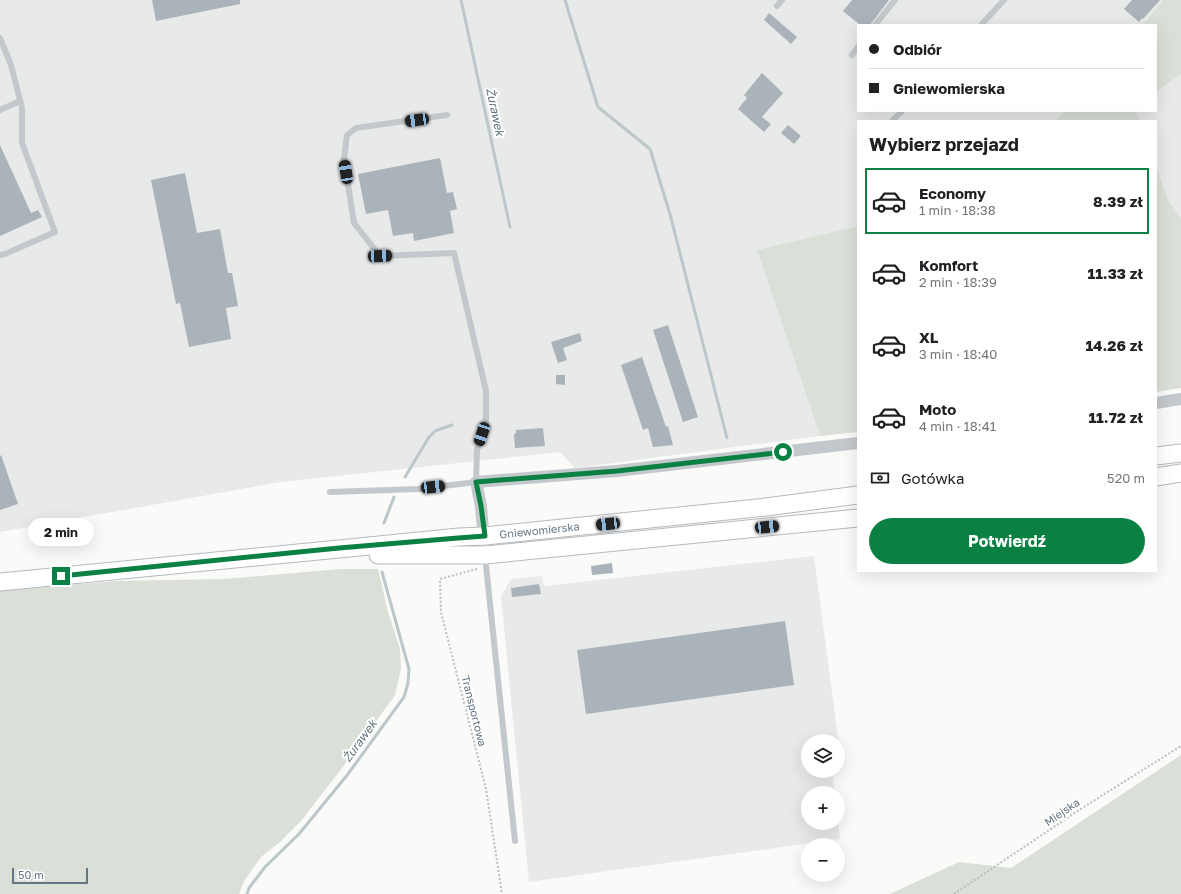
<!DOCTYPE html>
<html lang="pl">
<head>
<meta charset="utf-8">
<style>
	body { margin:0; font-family:"Golos Text",sans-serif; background:#f6f6f6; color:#202124; height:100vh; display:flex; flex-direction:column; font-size:15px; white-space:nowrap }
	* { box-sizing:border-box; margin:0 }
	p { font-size:13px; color:#757577 }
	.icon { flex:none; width:22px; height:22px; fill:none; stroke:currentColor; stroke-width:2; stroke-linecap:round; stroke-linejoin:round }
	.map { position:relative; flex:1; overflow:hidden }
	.drawer { position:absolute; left:857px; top:120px; width:300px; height:452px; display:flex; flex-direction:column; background:#fff; border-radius:0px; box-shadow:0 4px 16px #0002 }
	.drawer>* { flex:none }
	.hud { position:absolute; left:857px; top:24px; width:300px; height:88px; border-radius:0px; box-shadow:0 4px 16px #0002; display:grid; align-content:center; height:88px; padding:0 12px; background:#fff }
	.fabs { position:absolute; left:801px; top:734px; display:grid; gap:8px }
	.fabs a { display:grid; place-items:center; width:44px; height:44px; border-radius:50%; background:#fff; box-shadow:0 4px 16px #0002; font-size:20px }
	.scale { position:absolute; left:12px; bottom:10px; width:76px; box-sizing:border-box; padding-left:4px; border:2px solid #657683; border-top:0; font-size:11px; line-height:14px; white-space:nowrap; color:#657683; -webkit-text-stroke:3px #fff; paint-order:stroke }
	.end { position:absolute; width:18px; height:18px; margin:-9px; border:5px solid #0b8043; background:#fff; box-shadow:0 0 0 2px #fff }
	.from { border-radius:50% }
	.bubble { position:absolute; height:28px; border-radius:14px; background:#fff; box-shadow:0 4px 16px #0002; font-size:13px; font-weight:700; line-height:28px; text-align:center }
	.car { position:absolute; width:12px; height:24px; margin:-12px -6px; border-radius:5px; box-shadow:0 0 3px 1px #0007; background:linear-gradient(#222 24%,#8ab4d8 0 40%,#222 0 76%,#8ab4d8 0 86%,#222 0) }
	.hud b { display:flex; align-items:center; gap:14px; height:38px; font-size:15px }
	.hud b+b { border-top:1px solid #e0e0e0 }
	.hud i { width:10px; height:10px; background:#202124 }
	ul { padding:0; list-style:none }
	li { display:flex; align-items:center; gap:12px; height:66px; margin:0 8px 6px; padding:0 4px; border:2px solid transparent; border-radius:0px }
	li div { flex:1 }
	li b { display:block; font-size:15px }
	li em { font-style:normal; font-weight:700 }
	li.active { border-color:#0b8043 }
	li>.icon { width:36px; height:36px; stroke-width:1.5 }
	h2 { padding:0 12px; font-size:18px; line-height:48px }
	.pay { display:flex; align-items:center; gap:10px; height:44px; padding:0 12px; font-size:15px }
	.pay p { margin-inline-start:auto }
	.cta { display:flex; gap:8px; margin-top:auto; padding:8px 12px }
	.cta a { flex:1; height:46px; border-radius:24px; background:#0b8043; color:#fff; font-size:16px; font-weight:700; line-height:46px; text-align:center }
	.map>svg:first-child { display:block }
</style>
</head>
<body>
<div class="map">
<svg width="1181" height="894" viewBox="0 0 1181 894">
	<rect width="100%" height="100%" fill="#fafaf8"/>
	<g fill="#e8e9e9">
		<polygon points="0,0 1163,0 1142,25 858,25 858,111 1064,111 1055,121 858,121 858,226 757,250 820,436 575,468 560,452 281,482 0,532"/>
		<polygon points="1181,74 1181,218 1168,200 1156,166 1156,121 1140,121 1136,111 1156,111 1156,92"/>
		<polygon points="814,556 841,760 838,760 838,741 808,741 808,771 832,771 835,793 808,793 808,823 838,823 838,821 840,839 529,882 501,597 511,579 542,576 544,586"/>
	</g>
	<g fill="#dadfd7">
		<polygon points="1163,0 1181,0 1181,74 1156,92 1156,25 1142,25"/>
		<polygon points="1064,111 1136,111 1140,121 1055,121"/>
		<polygon points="1156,166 1168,200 1181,218 1181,388 1156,392"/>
		<polygon points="858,226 858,432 820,436 757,250"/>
		<polygon points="340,569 378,569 388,612 400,649 401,669 395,695 342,768 301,821 281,841 261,857 244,881 239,894 0,894 0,591 117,581 224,579"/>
		<polygon points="1181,755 1181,894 890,894 959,862 1011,868"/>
	</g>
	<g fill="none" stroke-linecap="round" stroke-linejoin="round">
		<g stroke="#bbc7cb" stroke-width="3">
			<polyline points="461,0 510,227"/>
			<polyline points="565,0 598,107 650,149 670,214 727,438"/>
			<polyline points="405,477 429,437 435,431 452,425"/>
			<polyline points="384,523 394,497"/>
			<polyline points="247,894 249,888 265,867 299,834 348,774 404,697 408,683 409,669 382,572"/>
		</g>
	</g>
	<g fill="#aab3b9">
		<polygon points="152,0 240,0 240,4 156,21"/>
		<polygon points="852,0 889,0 870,25 860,25 843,11"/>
		<polygon points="1132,0 1160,0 1143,19 1142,18 1139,22 1124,9"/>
		<polygon points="769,13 797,37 791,44 764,20"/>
		<polygon points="762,73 783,93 762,117 771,124 764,132 738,109 747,98 744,95"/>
		<polygon points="788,125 801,136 794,144 781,133"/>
		<polygon points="0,145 31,213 38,210 42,217 0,236"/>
		<polygon points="440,158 447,193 453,192 457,209 450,211 454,233 414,241 413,233 393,236 388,210 366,214 358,174"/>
		<polygon points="185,173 197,233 220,229 228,273 232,273 238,306 226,308 231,339 189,347 180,303 176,304 151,180"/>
		<polygon points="668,325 698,417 683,422 653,330"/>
		<polygon points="580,333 582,341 563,348 567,360 558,363 551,342"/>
		<polygon points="642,357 666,427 668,426 673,445 653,447 648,428 643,430 621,365"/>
		<polygon points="556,375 565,375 565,385 556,384"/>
		<polygon points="543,428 545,446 515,448 514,434 516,433 516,430"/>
		<polygon points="1,455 18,504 0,510 0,456"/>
		<polygon points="612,563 613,573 592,575 591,566"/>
		<polygon points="539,584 541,594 512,597 511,588"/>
		<polygon points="785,621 794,685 586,714 577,650"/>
	</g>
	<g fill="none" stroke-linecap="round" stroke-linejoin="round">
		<defs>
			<g id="secondary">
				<polyline points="1156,456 1181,453"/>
				<polyline points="1156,477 1181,473"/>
				<polyline points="378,555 485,555 506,553 858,518"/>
				<path id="s1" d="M0 582 339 549 459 537 485 536 766 507 858 495"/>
			</g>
		</defs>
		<use href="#secondary" stroke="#b3babf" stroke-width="19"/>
		<g stroke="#bbbfc2" stroke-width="2" stroke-dasharray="2 2" stroke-linecap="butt">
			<polyline points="477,569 440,579 441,612 486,789 502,894"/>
			<polyline points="954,894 1079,810 1181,746"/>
		</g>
		<g stroke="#c3c8cc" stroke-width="6">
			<polyline points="777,6 782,0"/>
			<polyline points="875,25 895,0"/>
			<polyline points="981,25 1004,0"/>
			<polyline points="0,38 11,65 22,108 22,143 55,232 5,254 0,255"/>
			<polyline points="852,55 858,47"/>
			<polyline points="0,110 20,101"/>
			<polyline points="892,121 902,111"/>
			<polyline points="330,492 419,489 476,482 477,450 486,424 486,391 454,253 380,256 354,223 344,159 347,135 356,128 447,115"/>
			<polyline points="485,556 515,841"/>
		</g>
		<g stroke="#c3c8cc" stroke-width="12">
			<polyline points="1156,403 1181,399"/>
			<polyline points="485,555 481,506 476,482 617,471 858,443"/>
		</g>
		<use href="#secondary" stroke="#fff" stroke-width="17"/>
	</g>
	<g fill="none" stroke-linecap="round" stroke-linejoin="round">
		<polyline stroke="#0b8043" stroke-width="5" points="61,576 339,548 458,538 485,536 481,506 476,482 617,471 783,452"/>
	</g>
	<g text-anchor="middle" stroke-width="4" stroke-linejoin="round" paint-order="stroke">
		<g font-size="11" fill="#657683" stroke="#fff">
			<text dy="4" stroke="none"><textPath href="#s1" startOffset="542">Gniewomierska</textPath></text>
			<text transform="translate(474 711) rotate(76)" y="4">Transportowa</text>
			<text transform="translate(1062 812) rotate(-34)" y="4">Miejska</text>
		</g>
		<g font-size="12" font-style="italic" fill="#60757c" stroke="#fff">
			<text transform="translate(495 112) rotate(78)" y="4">Żurawek</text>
			<text transform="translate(360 741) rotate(-54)" y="4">Żurawek</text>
		</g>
	</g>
</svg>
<div class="fabs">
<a><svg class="icon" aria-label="layers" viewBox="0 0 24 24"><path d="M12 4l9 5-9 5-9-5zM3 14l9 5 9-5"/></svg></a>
<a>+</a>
<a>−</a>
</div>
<div class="scale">50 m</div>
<i class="end from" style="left:783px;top:452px"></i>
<i class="end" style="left:61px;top:576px"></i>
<div class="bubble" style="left:28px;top:518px;width:66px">2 min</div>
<i class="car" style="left:417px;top:120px;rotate:262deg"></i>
<i class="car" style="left:346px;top:172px;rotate:351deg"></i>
<i class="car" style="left:380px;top:256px;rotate:88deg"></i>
<i class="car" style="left:482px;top:434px;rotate:198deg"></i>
<i class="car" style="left:433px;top:487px;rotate:84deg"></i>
<i class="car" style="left:608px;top:524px;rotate:264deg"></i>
<i class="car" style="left:767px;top:527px;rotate:84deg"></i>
<div class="hud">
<b><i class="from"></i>Odbiór</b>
<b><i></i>Gniewomierska</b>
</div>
<section class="drawer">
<h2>Wybierz przejazd</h2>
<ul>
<li class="active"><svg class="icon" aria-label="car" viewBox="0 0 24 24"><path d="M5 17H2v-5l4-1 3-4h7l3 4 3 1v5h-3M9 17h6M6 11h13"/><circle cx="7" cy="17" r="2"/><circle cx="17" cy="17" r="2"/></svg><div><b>Economy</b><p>1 min · 18:38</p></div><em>8.39 zł</em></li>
<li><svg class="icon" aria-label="car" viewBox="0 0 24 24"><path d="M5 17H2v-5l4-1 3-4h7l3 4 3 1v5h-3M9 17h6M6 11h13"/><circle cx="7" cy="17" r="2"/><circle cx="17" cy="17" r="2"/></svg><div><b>Komfort</b><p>2 min · 18:39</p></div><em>11.33 zł</em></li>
<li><svg class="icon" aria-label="car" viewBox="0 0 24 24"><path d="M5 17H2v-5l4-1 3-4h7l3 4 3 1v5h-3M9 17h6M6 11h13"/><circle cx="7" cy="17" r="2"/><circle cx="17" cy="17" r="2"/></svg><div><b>XL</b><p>3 min · 18:40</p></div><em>14.26 zł</em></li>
<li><svg class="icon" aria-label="car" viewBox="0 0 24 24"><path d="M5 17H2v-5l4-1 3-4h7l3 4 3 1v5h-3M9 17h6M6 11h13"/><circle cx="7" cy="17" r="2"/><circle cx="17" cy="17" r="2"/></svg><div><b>Moto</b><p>4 min · 18:41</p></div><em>11.72 zł</em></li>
</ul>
<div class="pay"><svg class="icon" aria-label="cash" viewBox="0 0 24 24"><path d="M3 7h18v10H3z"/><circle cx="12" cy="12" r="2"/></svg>Gotówka<p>520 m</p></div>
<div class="cta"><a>Potwierdź</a></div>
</section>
</div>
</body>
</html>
